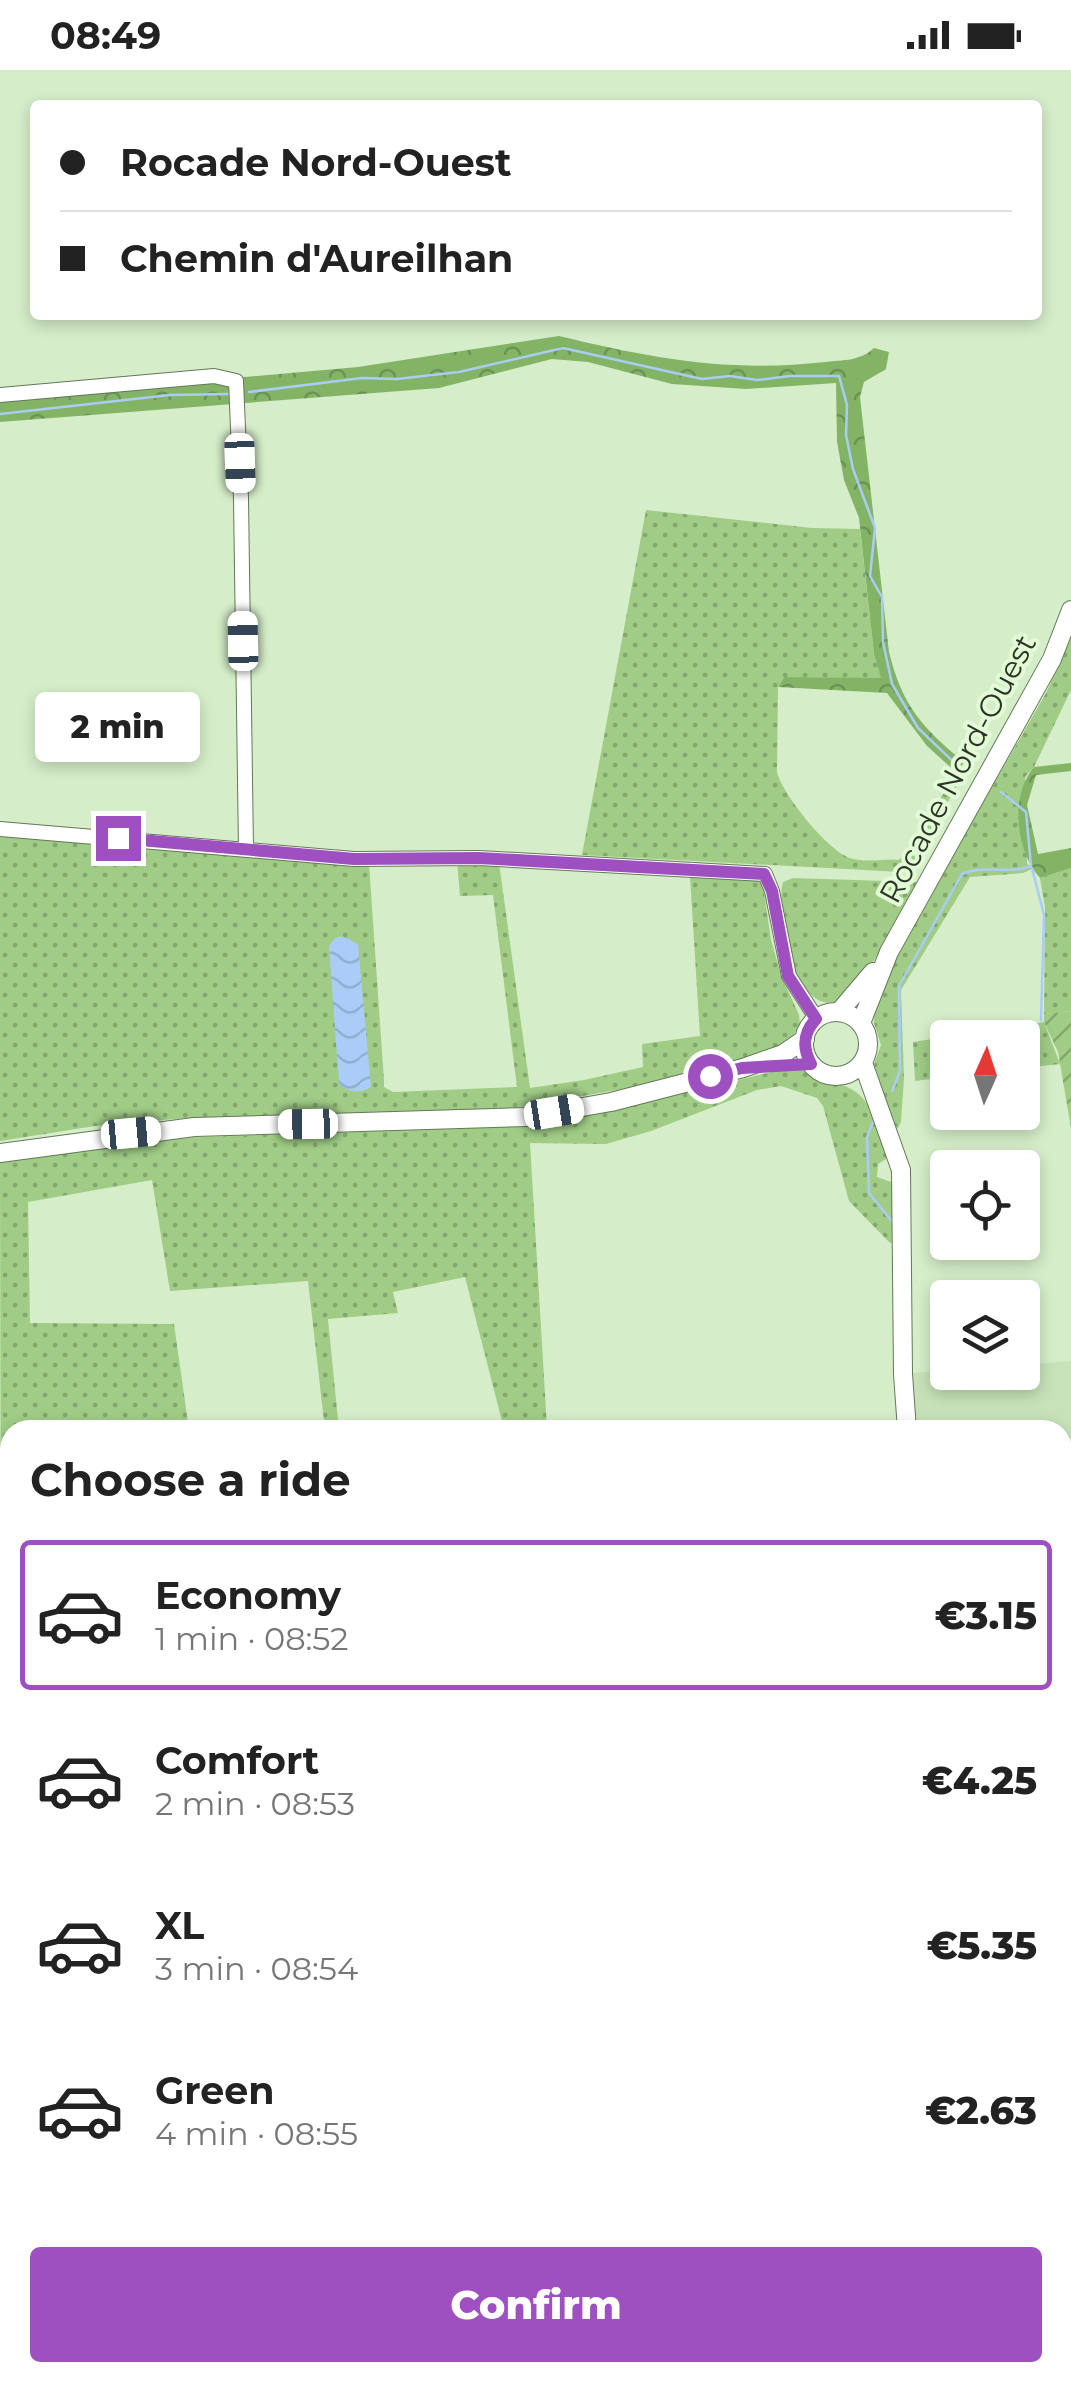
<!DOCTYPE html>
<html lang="en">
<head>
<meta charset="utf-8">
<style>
	body { margin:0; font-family:Montserrat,sans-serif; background:#f6f6f6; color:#222; height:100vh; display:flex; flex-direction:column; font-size:38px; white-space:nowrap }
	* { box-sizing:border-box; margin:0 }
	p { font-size:32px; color:#767676 }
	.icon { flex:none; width:55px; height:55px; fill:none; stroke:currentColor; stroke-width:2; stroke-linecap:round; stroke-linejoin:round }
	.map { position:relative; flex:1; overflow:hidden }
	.sheet { position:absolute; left:0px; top:1350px; width:1072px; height:962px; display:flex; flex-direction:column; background:#fff; border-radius:30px 30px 0 0; box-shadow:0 5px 15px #0003 }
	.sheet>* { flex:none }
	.banner { position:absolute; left:30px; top:30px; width:1012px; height:220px; border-radius:10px; box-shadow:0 5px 15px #0003; display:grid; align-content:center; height:220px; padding:0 30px; background:#fff }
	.needle { width:65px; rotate:3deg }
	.tools { position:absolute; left:930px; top:950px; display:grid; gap:20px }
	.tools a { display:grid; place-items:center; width:110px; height:110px; border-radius:10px; background:#fff; box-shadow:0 5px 15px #0003; font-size:50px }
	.end { position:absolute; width:45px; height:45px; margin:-22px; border:12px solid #9e4fc0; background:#fff; box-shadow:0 0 0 5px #fff }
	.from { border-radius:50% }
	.bubble { position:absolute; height:70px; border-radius:10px; background:#fff; box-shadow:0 5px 15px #0003; font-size:32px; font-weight:800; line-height:70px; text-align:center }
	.car { position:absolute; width:30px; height:60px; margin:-30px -15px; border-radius:12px; box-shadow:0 0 8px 2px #0007; background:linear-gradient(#fff 24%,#345 0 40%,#fff 0 76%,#345 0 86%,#fff 0) }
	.banner b { display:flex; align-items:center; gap:35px; height:95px; font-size:38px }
	.banner b+b { border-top:2px solid #e0e0e0 }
	.banner i { width:25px; height:25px; background:#222 }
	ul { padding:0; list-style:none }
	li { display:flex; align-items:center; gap:30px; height:150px; margin:0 20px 15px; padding:0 10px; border:5px solid transparent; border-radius:10px }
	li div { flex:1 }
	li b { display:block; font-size:38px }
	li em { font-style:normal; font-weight:800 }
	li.selected { border-color:#9e4fc0 }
	li>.icon { width:90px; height:90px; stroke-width:1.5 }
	h2 { padding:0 30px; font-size:45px; line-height:120px }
	.button { display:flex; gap:20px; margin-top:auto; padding:20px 30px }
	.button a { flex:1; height:115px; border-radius:10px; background:#9e4fc0; color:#fff; font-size:40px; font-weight:800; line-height:115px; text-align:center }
	.status { display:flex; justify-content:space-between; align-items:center; height:70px; padding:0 50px; background:#fff; direction:ltr }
	.status svg { height:28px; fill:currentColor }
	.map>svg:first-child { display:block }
</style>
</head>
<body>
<div class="status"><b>08:49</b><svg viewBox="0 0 49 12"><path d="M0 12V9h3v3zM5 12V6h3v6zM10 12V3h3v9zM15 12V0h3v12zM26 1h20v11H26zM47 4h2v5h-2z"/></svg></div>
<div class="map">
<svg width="1071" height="2312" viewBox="0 0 1071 2312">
	<defs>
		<pattern id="grass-dots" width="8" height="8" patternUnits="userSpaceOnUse" patternTransform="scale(2.5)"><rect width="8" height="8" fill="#a0cc86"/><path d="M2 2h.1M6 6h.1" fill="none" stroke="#83a66d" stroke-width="1.8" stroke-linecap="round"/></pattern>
		<pattern id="forest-crowns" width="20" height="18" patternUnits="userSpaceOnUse" patternTransform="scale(2.5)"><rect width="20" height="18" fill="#83b466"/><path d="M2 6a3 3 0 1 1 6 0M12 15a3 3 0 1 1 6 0" fill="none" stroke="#6b9354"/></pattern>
		<pattern id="cemetery-stones" width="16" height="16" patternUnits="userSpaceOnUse" patternTransform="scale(2.5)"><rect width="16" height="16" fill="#a0cc86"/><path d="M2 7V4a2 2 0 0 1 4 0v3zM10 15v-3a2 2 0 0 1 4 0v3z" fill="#83a66d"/></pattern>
		<pattern id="garden-furrows" width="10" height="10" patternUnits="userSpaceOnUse" patternTransform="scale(2.5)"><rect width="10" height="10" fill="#a0cc86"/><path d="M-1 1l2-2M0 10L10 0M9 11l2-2" fill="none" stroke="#83a66d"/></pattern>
		<pattern id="water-waves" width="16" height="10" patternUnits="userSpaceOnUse" patternTransform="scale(2.5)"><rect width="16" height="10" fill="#aaccf7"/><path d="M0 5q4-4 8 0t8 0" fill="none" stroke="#92b0d4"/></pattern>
	</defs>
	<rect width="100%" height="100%" fill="#d5edc9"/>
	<g fill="#c7e2b9">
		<polygon points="1071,1291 1071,1529 1063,1529 1062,1360 916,1360 911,1303 947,1300 1022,1302 1023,1295"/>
		<polygon points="542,2303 677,2306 676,2312 542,2312"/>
	</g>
	<g fill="url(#grass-dots)">
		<path d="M646 440 812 458 860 459 874 584 882 609 784 607 778 617 777 702C782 724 828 781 850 788 864 793 885 789 899 790L957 703 962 707 910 798 901 802 582 785Z"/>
		<polygon points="1071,566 1071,620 1034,697 1025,707 1027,793 1032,799 1023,803 970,807 901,920 904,1008 901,1052 898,1058 894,1056 874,994 881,975 874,953 873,938 904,871 1046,623"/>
		<polygon points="0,764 369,794 384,1011 384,1017 393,1022 517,1017 493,825 460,826 457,791 499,793 530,1018 584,1010 643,997 642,974 700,966 690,807 762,809 771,870 781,905 799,945 800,955 785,978 639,1016 515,1038 186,1048 95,1056 0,1071"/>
		<polygon points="1071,798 1071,941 1044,944 1045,838 1040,808"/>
		<path d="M793 808 917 812C903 836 865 917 843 929 794 954 775 840 783 812Z"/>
		<polygon points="1044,952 1060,994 1023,998 1022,968 948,968 947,1007 915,1011 913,972"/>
		<path d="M796 996C813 1009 828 1009 847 1017 873 1028 878 1059 887 1083L886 1089 878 1094 877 1107 891 1112 894 1117 896 1172 890 1173 849 1131 823 1036 817 1028 781 1016 757 1020 651 1061 606 1074 530 1073 547 1358 504 1359 465 1207 393 1222 398 1243 328 1249 339 1360H325L308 1211 170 1221 152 1110 28 1132 30 1253 174 1254 189 1360H10V1552L1 1553 0 1091 172 1068 529 1056 614 1040Z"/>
	</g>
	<g fill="url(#forest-crowns)">
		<path d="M559 266C651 288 728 303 825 292 844 290 860 291 874 278L889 282 886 299 864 312 860 327 889 582C902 635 922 658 964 692L957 703 927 676 887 623 778 617 784 607 881 608 874 584 859 448 844 410 837 372 836 313 746 319 672 314 588 292 552 289 439 318 0 352V329L358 297Z"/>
		<path d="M1071 693V701L1036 705 1027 735 1038 784 1071 778V798L1040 808C1016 781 1009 726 1034 697Z"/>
	</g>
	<polygon fill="url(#cemetery-stones)" points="1063,1529 1071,1529 1071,1733 1063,1734"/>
	<polygon fill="url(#garden-furrows)" points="1071,941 1071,1058 1058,982 1044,952 1044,944"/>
	<rect fill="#a0cc86" x="744" y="2303" width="125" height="9"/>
	<path fill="url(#water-waves)" d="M343 866 358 874 371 1017C359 1024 350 1023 339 1014L329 876 335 868Z"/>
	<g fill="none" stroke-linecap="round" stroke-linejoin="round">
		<g stroke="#aaccf7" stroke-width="2.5">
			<polyline points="249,322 362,308 397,309 459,302 563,278 702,309 730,306 757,310 790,306 839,306 847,335 846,365 853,399 875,458 870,506 882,527 883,572 892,614 918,658 963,701"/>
			<polyline points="0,344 170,325 229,324"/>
			<polyline points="1032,798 1044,845 1041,950"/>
			<path d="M892 1021 900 1001 899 916 962 804C984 794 1009 805 1031 796L1026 742 1001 722"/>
			<polyline points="874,1050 867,1067 869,1123 894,1154"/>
			<polyline points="894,1252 898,1354"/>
		</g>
		<defs>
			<g id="minor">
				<polyline points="0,325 214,306 236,311 241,429 246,779"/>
				<polyline points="0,759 354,789 479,788 765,804 772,821 789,906 817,949"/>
				<polyline points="0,1611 10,1610"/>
				<polyline points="0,1716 10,1715"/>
				<polyline points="0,1780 10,1778"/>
				<polyline points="0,1923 10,1947"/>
				<polyline points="0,2018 10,2015"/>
				<polyline points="1062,2126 1071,2126"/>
				<polyline points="0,2170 10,2169"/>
				<polyline points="0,2200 10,2212"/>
				<polyline points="1062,2213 1071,2253"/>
				<polyline points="1062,2299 1071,2297"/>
				<polyline points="161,2302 167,2312"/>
				<polyline points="438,2302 438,2312"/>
				<polyline points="687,2302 687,2312"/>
				<polyline points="941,2302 944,2312"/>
				<polyline points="992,2312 1043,2302"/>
			</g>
			<g id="major">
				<circle cx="836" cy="974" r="32"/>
				<polyline points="839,942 873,902"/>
				<polyline points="861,953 889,882 1052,589 1071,540"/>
				<polyline points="863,993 901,1100 903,1304 907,1360"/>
				<polyline points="0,1083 194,1057 526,1047 611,1032 743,998 783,984 805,969"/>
				<polyline points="1062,1745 1071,1744"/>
				<polyline points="0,1884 10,1882"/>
				<polyline points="0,2284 10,2294"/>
				<polyline points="19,2302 28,2312"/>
			</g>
		</defs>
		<use href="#minor" stroke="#637858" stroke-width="16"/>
		<use href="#major" stroke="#637858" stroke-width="20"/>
		<use href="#minor" stroke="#fff" stroke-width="14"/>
		<use href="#major" stroke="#fff" stroke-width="18"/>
	</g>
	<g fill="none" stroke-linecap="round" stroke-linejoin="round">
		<path stroke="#9e4fc0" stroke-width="12" d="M118 768 354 789 479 788 764 804 772 821 788 906 816 949C803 963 802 977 811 994L742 998 710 1006"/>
	</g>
	<g text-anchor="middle" stroke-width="8" stroke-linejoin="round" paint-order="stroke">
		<g font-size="30" fill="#2b3426" stroke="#e2fad6">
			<text transform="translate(958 699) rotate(-62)" y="10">Rocade Nord-Ouest</text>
		</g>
	</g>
</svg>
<div class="tools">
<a><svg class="needle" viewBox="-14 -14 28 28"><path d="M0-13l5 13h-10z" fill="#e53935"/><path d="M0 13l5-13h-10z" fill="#767676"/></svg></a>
<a><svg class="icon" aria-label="locate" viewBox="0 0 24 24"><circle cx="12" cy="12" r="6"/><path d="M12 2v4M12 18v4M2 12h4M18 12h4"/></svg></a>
<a><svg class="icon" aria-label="layers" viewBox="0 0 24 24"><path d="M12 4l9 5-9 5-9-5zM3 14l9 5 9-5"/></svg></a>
</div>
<i class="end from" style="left:710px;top:1006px"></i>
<i class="end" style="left:118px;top:768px"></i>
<div class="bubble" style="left:35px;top:622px;width:165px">2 min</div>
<i class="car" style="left:240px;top:393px;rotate:178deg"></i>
<i class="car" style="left:243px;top:571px;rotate:359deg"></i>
<i class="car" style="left:554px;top:1042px;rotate:81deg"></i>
<i class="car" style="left:308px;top:1054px;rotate:269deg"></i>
<i class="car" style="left:131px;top:1063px;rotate:85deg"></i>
<div class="banner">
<b><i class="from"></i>Rocade Nord-Ouest</b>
<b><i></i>Chemin d'Aureilhan</b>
</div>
<section class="sheet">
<h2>Choose a ride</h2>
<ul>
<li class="selected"><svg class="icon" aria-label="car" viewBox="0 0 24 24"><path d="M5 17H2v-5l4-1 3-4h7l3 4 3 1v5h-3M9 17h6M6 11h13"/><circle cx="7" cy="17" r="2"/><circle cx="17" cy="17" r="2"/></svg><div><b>Economy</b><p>1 min · 08:52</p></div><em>€3.15</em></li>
<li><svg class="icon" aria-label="car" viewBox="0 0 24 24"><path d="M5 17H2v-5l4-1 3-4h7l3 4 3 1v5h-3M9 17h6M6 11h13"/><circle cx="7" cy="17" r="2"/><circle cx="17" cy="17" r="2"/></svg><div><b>Comfort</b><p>2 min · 08:53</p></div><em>€4.25</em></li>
<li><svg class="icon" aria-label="car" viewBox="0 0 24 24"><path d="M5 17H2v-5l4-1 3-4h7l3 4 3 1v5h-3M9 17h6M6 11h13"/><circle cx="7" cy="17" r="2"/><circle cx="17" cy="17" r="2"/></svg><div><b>XL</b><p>3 min · 08:54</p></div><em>€5.35</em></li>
<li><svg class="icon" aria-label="car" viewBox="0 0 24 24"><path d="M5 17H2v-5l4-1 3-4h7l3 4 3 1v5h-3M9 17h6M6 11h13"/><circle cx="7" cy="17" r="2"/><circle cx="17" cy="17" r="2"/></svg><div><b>Green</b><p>4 min · 08:55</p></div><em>€2.63</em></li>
</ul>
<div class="button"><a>Confirm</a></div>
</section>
</div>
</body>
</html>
